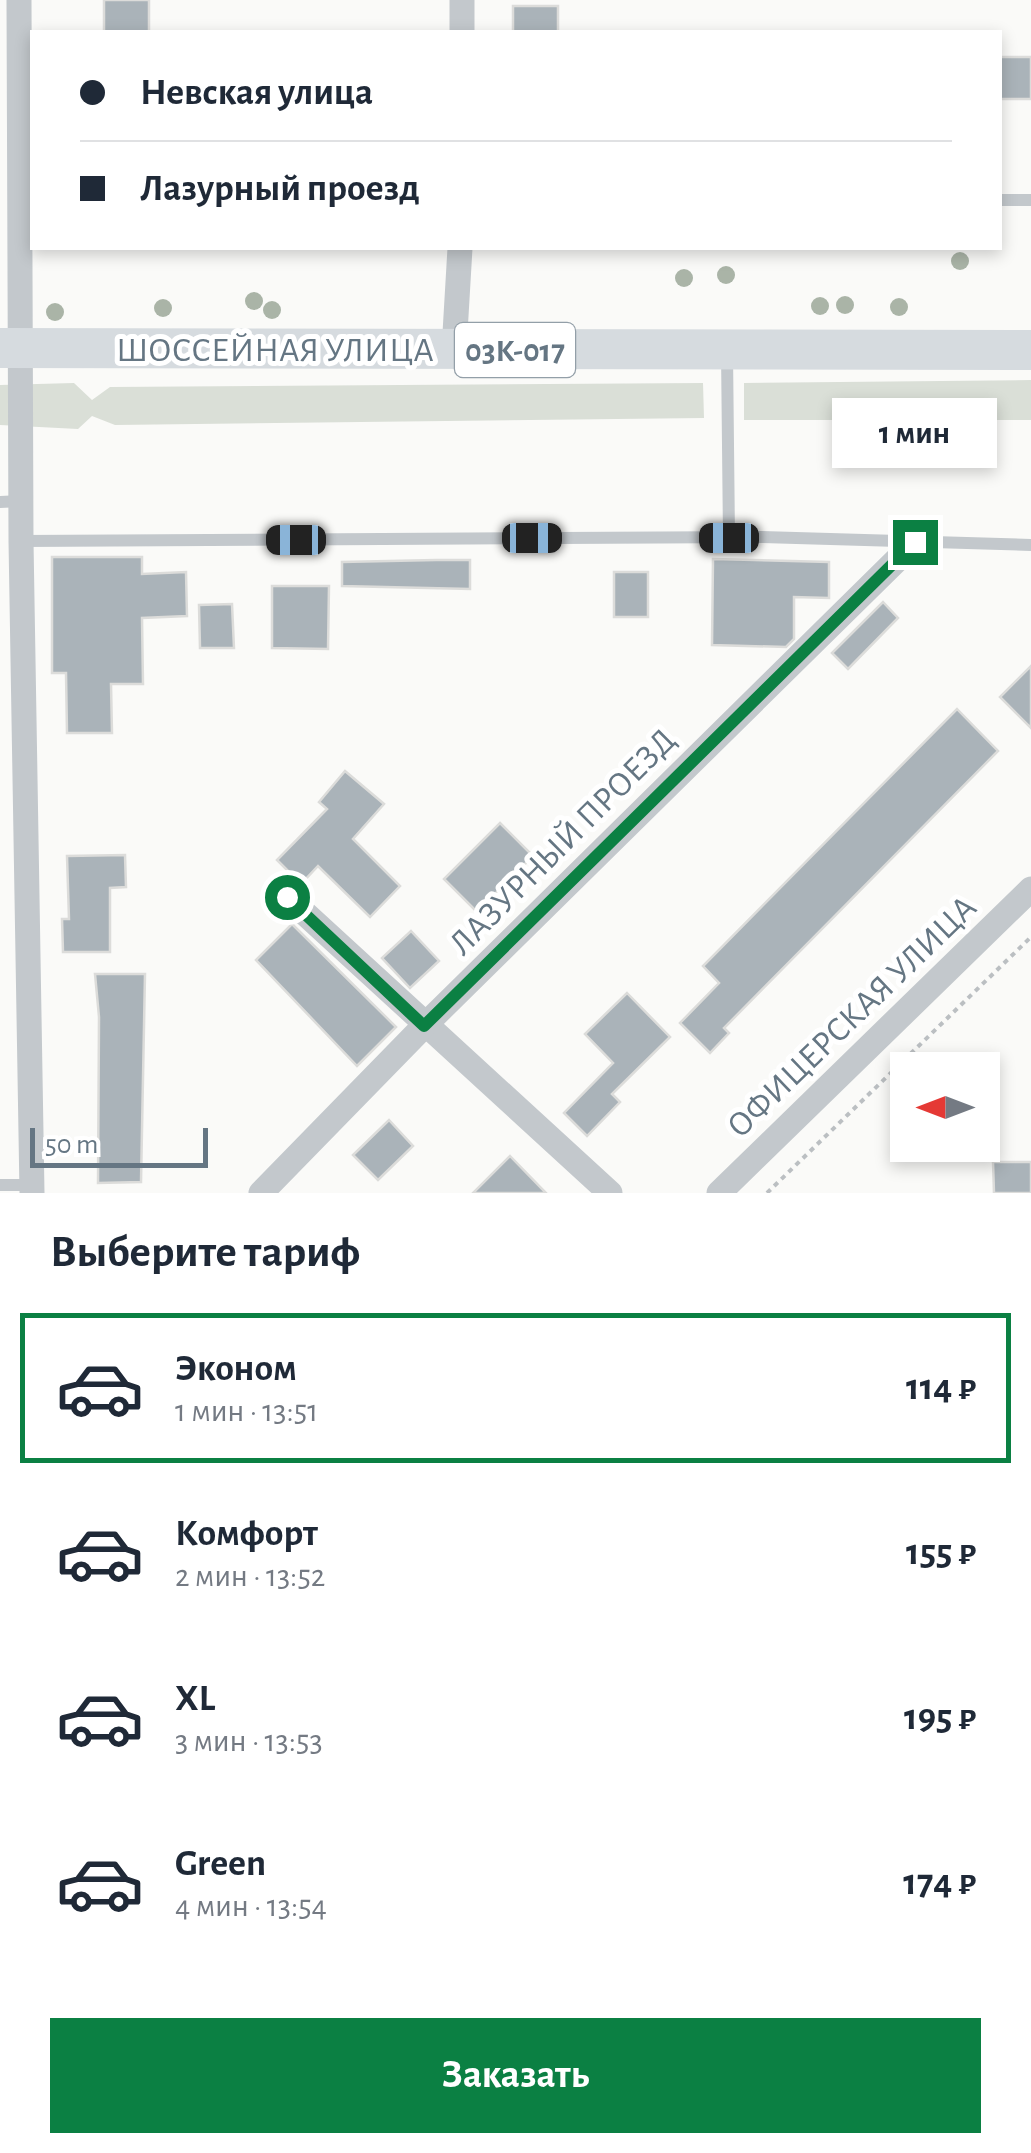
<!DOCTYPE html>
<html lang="ru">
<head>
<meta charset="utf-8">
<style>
	body { margin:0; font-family:"Alegreya Sans",sans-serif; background:#f2f2f3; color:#1f2937; height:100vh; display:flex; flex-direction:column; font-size:38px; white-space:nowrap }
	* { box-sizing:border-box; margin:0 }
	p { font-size:32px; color:#747a83 }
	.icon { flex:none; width:55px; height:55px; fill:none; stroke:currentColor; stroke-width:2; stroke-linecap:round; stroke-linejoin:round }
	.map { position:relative; height:1193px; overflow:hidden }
	.panel { display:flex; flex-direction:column; background:#fff; flex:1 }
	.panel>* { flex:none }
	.guide { position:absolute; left:30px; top:30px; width:972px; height:220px; border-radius:0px; box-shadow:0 5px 15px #0003; display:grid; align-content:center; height:220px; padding:0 50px; background:#fff }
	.needle { width:65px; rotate:270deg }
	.buttons { position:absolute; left:890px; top:1052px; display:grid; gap:20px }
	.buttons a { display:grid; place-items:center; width:110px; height:110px; border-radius:0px; background:#fff; box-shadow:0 5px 15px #0003; font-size:50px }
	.scale { position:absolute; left:30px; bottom:25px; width:178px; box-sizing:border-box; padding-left:10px; border:5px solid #657683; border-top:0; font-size:28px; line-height:35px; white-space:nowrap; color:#657683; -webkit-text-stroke:8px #fff; paint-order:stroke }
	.end { position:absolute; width:45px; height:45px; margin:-22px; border:12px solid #0b8043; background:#fff; box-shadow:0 0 0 5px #fff }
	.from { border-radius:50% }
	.bubble { position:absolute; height:70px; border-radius:0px; background:#fff; box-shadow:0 5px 15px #0003; font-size:32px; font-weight:700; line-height:70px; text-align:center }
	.car { position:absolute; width:30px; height:60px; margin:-30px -15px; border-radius:12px; box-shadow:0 0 8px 2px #0007; background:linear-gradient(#222 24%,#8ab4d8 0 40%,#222 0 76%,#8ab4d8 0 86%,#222 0) }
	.guide b { display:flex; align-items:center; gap:35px; height:95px; font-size:38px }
	.guide b+b { border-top:2px solid #e0e1e3 }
	.guide i { width:25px; height:25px; background:#1f2937 }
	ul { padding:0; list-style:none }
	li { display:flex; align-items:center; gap:30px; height:150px; margin:0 20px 15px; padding:0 30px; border:5px solid transparent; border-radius:0px }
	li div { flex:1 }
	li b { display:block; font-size:38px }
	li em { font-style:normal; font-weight:700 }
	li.active { border-color:#0b8043 }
	li>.icon { width:90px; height:90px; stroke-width:1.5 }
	h2 { padding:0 50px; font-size:45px; line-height:120px }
	.primary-button { display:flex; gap:20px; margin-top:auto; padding:20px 50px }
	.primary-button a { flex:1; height:115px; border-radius:0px; background:#0b8043; color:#fff; font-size:40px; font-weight:700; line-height:115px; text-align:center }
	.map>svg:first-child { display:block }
</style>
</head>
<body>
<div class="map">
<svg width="1031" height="1193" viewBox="0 0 1031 1193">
	<rect width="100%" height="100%" fill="#fafaf8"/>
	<g fill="#dadfd7">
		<polygon points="1031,380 1031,420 744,420 744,383"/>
		<polygon points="74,383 92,400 110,387 703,383 704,418 115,425 92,416 78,429 0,425 0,385"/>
	</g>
	<g fill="#aab3b9" stroke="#dcdcda" stroke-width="2.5">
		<rect x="104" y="0" width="45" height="32"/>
		<rect x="513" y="6" width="45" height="26"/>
		<rect x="1000" y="57" width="31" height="42"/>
		<polygon points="52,557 142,557 142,574 186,572 187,616 142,618 143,684 111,684 112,733 67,733 66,673 52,673"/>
		<polygon points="713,559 829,562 829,598 794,597 794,639 786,647 712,645"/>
		<polygon points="436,560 470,560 470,589 342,586 342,562"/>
		<rect x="614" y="572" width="34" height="45"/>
		<polygon points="272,586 329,586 328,649 272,648"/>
		<polygon points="883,602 898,618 848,669 832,653"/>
		<polygon points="232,604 234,648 200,648 199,605"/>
		<polygon points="1031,666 1031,728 1000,697"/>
		<polygon points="957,709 998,751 724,1028 729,1033 710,1053 680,1023 719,983 703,966"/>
		<polygon points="345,771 384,804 353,839 400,886 370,917 318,866 301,884 277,860 327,809 319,802"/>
		<polygon points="500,823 533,856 477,912 444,879"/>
		<polygon points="125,855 126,887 110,888 110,952 63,952 62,919 69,919 67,856"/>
		<polygon points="292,924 396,1027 357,1066 256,960"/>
		<polygon points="411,931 439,961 410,988 382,958"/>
		<polygon points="95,974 145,974 141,1182 98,1183 99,1017"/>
		<polygon points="627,993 670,1037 612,1094 620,1102 587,1136 564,1113 613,1063 585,1034"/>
		<polygon points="389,1120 413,1146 378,1180 353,1155"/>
		<polygon points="510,1156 546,1193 473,1193"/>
		<polygon points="993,1162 1031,1162 1031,1193 994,1193"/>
	</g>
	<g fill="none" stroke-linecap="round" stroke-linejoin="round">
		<polyline stroke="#bbbfc2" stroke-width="4" stroke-dasharray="5 5" stroke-linecap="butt" points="767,1193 1031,937"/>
		<g stroke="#c3c8cc" stroke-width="12">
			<polyline points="1000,200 1031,200"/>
			<polyline points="727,352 729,538"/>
			<polyline points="0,502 21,501"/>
			<polyline points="21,541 761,537 1031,545"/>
			<polyline points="0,1185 31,1185"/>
		</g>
		<g stroke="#c3c8cc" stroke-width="25">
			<polyline points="19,0 21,541 32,1193"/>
			<polyline points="462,0 462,32"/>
			<polyline points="454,350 460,248"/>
			<polyline points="287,897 610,1193"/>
			<polyline points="261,1193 424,1026 915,542"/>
			<polyline points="719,1193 1031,889"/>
		</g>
		<polyline stroke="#d6dbdf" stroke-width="40" points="0,348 1031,350"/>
	</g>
	<g fill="#aab4a7">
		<circle cx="960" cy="261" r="9"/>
		<circle cx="726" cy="275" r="9"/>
		<circle cx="684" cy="278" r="9"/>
		<circle cx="254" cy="301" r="9"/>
		<circle cx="845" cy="305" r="9"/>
		<circle cx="820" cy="306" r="9"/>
		<circle cx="899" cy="307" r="9"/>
		<circle cx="163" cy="308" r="9"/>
		<circle cx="272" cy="310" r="9"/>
		<circle cx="55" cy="312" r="9"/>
	</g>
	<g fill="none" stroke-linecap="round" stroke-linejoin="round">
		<polyline stroke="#0b8043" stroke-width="12" points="287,897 424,1026 915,542"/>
	</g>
	<g text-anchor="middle" stroke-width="10" stroke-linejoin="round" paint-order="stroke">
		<rect fill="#fff" stroke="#939fa8" stroke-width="2.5" x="455" y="323" width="120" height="54" rx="8"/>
		<g font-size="32" font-weight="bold" fill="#657683">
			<text x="515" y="361">03К-017</text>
		</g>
		<g font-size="35" fill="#657683" stroke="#fff">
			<text x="275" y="361">ШОССЕЙНАЯ УЛИЦА</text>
			<text transform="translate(562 841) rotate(-45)" y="12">ЛАЗУРНЫЙ ПРОЕЗД</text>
			<text transform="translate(851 1016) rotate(-44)" y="12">ОФИЦЕРСКАЯ УЛИЦА</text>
		</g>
	</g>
</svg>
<div class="buttons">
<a><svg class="needle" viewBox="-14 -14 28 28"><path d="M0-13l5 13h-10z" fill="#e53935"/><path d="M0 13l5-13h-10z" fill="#747a83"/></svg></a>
</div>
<div class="scale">50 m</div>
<i class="end from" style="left:287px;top:897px"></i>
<i class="end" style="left:915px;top:542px"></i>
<div class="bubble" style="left:832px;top:398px;width:165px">1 мин</div>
<i class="car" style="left:532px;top:538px;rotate:90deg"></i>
<i class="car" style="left:729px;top:538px;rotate:270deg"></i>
<i class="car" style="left:296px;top:540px;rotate:270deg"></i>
<div class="guide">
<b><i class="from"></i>Невская улица</b>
<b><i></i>Лазурный проезд</b>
</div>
</div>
<section class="panel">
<h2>Выберите тариф</h2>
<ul>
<li class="active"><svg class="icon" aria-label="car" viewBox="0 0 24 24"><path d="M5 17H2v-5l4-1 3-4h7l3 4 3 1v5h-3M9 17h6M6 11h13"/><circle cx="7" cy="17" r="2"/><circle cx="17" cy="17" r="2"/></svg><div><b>Эконом</b><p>1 мин · 13:51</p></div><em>114 ₽</em></li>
<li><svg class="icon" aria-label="car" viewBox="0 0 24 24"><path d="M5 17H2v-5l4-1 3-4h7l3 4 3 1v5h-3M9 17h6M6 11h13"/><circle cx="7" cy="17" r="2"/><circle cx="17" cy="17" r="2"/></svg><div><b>Комфорт</b><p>2 мин · 13:52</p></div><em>155 ₽</em></li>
<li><svg class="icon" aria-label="car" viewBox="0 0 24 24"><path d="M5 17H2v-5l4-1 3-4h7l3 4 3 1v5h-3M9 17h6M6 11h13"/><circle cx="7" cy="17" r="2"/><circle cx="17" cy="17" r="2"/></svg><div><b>XL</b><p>3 мин · 13:53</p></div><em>195 ₽</em></li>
<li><svg class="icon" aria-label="car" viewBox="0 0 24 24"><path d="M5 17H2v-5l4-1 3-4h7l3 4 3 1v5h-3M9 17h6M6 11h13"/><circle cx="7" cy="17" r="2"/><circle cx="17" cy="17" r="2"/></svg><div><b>Green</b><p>4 мин · 13:54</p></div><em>174 ₽</em></li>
</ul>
<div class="primary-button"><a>Заказать</a></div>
</section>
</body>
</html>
